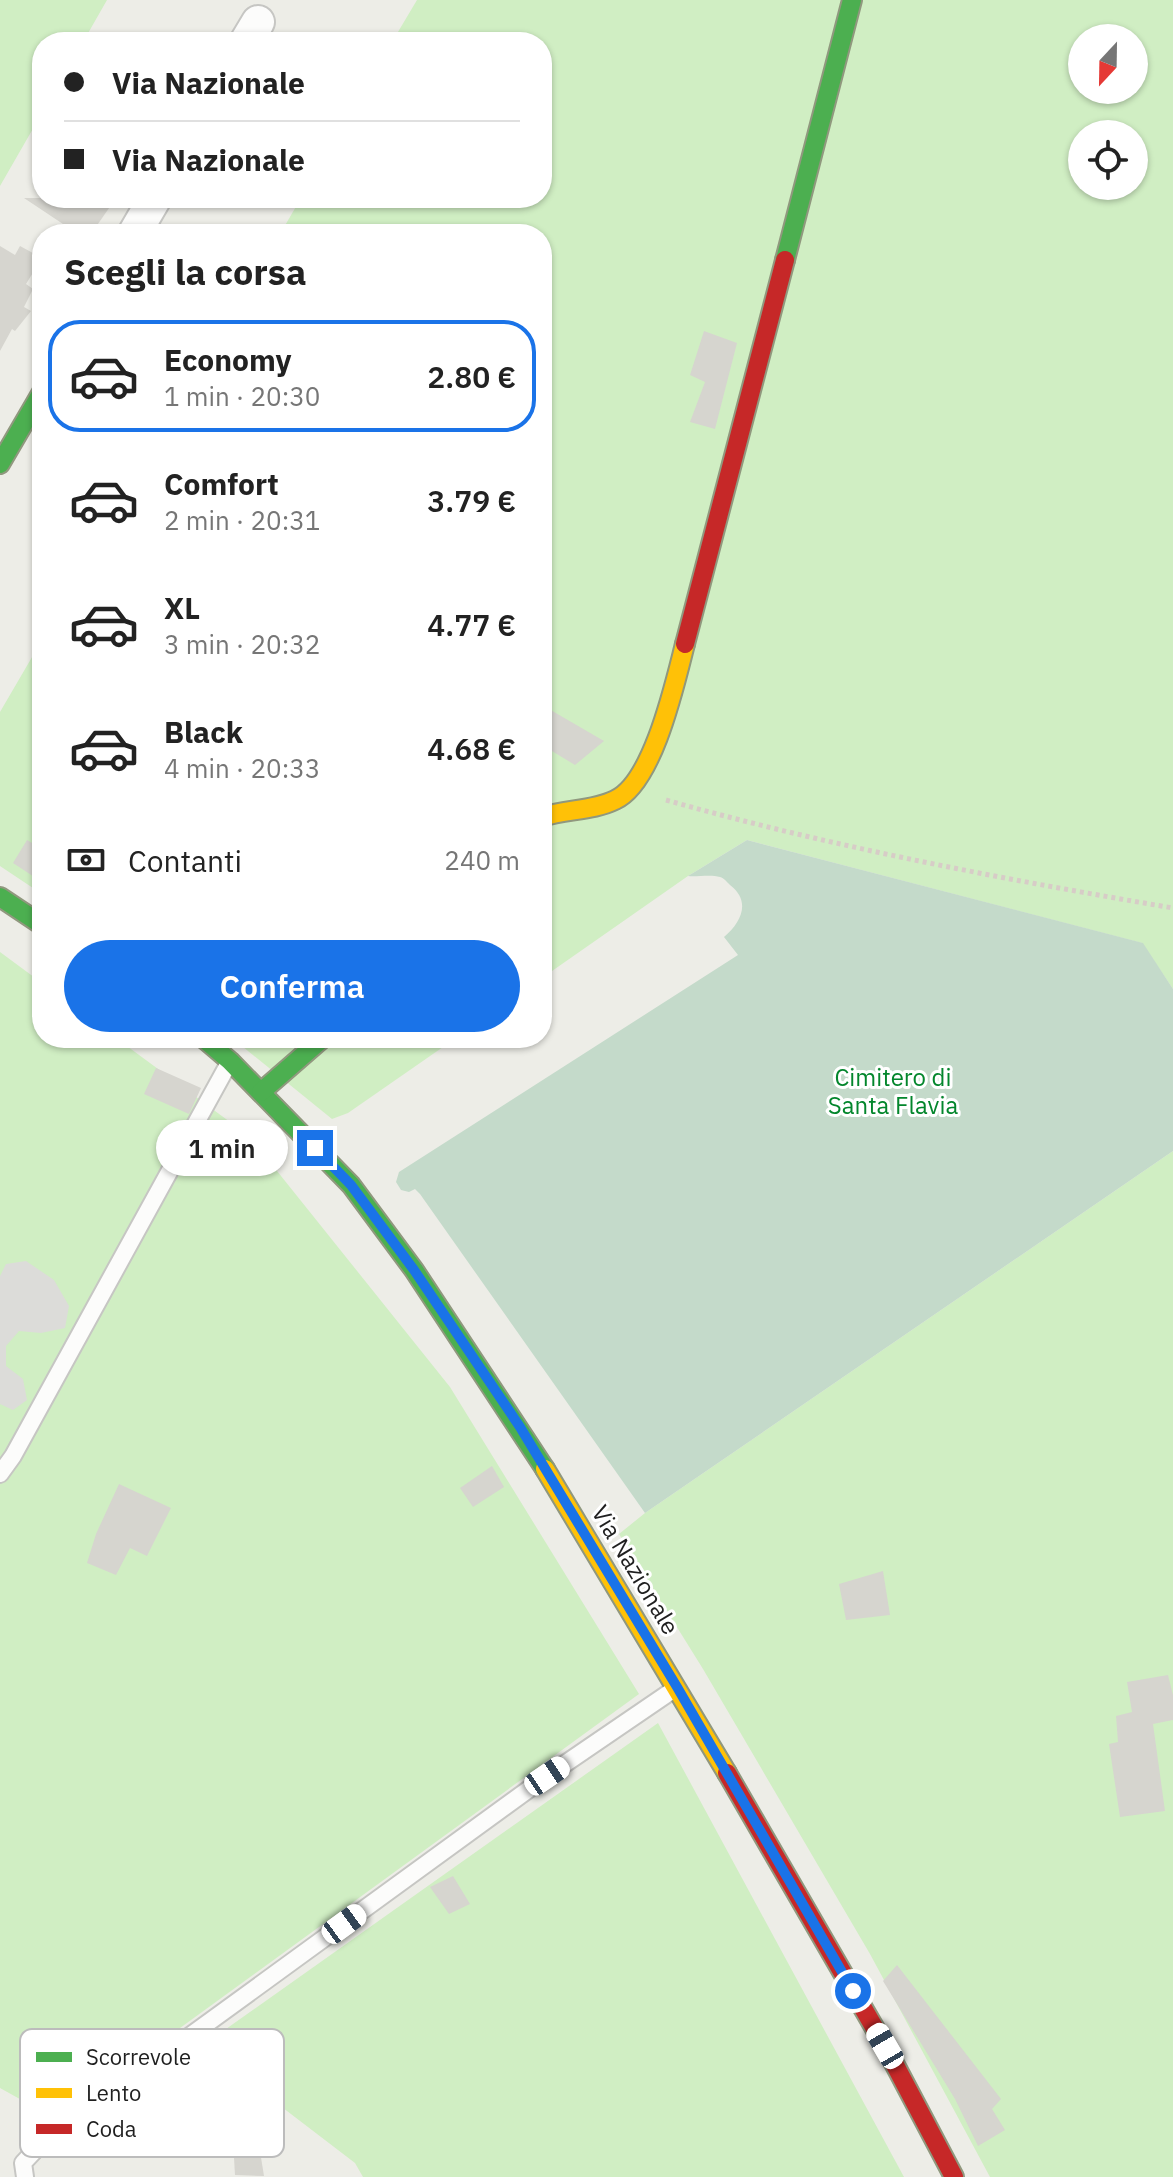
<!DOCTYPE html>
<html lang="it">
<head>
<meta charset="utf-8">
<style>
	body { margin:0; font-family:"IBM Plex Sans",sans-serif; background:#f2f2f2; color:#222; height:100vh; display:flex; flex-direction:column; font-size:30px; white-space:nowrap }
	* { box-sizing:border-box; margin:0 }
	p { font-size:26px; color:#767676 }
	.icon { flex:none; width:44px; height:44px; fill:none; stroke:currentColor; stroke-width:2; stroke-linecap:round; stroke-linejoin:round }
	.map { position:relative; flex:1; overflow:hidden }
	.drawer { position:absolute; left:32px; top:224px; width:520px; height:824px; display:flex; flex-direction:column; background:#fff; border-radius:32px; box-shadow:0 2px 6px #0004 }
	.drawer>* { flex:none }
	.banner { position:absolute; left:32px; top:32px; width:520px; height:176px; border-radius:32px; box-shadow:0 2px 6px #0004; display:grid; align-content:center; height:176px; padding:0 32px; background:#fff }
	.needle { width:52px; rotate:202deg }
	.fabs { position:absolute; left:1068px; top:24px; display:grid; gap:16px }
	.fabs a { display:grid; place-items:center; width:80px; height:80px; border-radius:50%; background:#fff; box-shadow:0 2px 6px #0004; font-size:40px }
	.end { position:absolute; width:36px; height:36px; margin:-18px; border:10px solid #1a73e8; background:#fff; box-shadow:0 0 0 4px #fff }
	.from { border-radius:50% }
	.bubble { position:absolute; height:56px; border-radius:28px; background:#fff; box-shadow:0 2px 6px #0004; font-size:26px; font-weight:600; line-height:56px; text-align:center }
	.car { position:absolute; width:24px; height:48px; margin:-24px -12px; border-radius:10px; box-shadow:0 0 6px 2px #0007; background:linear-gradient(#fff 24%,#345 0 40%,#fff 0 76%,#345 0 86%,#fff 0) }
	.banner b { display:flex; align-items:center; gap:28px; height:76px; font-size:30px }
	.banner b+b { border-top:2px solid #e0e0e0 }
	.banner i { width:20px; height:20px; background:#222 }
	ul { padding:0; list-style:none }
	li { display:flex; align-items:center; gap:24px; height:112px; margin:0 16px 12px; padding:0 16px; border:4px solid transparent; border-radius:32px }
	li div { flex:1 }
	li b { display:block; font-size:30px }
	li em { font-style:normal; font-weight:600 }
	li.current { border-color:#1a73e8 }
	li>.icon { width:72px; height:72px; stroke-width:1.5 }
	h2 { padding:0 32px; font-size:36px; line-height:96px }
	.pay { display:flex; align-items:center; gap:20px; height:88px; padding:0 32px; font-size:30px }
	.pay p { margin-inline-start:auto }
	.action { display:flex; gap:16px; margin-top:auto; padding:16px 32px }
	.action a { flex:1; height:92px; border-radius:48px; background:#1a73e8; color:#fff; font-size:32px; font-weight:600; line-height:92px; text-align:center }
	.map>svg:first-child { display:block }
</style>
</head>
<body>
<div class="map">
<svg width="1173" height="2177" viewBox="0 0 1173 2177">
	<rect width="100%" height="100%" fill="#edede7"/>
	<g fill="#d0eec3" fill-rule="evenodd">
		<polygon points="0,0 107,0 83,42 42,42 42,113 0,186"/>
		<path d="M417 0H1173V989L1142 943 747 840 688 876 542 978V234H280L301 198H542V42H392ZM1082 38H1134V90H1082ZM1082 134H1134V186H1082Z"/>
		<polygon points="42,640 42,894 0,866 0,712"/>
		<polygon points="0,952 42,983 42,1038 116,1038 249,1136 450,1387 639,1694 44,2127 27,2103 0,2088"/>
		<polygon points="232,1038 456,1038 348,1113 332,1119"/>
		<polygon points="1173,1151 1173,2177 990,2177 870,1954 703,1669 619,1534 645,1513"/>
		<polygon points="658,1723 904,2177 363,2177 355,2163 202,2046"/>
	</g>
	<path fill="#c4daca" d="M747 840 1143 943 1173 989V1151L645 1513 420 1194 415 1189 409 1192 401 1190 396 1182 399 1172 738 955 724 937C742 922 751 901 730 885 727 882 724 878 720 877 711 874 697 877 688 876Z"/>
	<polygon fill="#dcdcd9" points="26,1261 54,1280 69,1306 65,1328 41,1333 19,1331 6,1346 6,1366 23,1379 27,1400 13,1410 0,1404 0,1276 6,1264"/>
	<g fill="#d6d5cf">
		<polygon points="24,198 116,198 91,234 78,234"/>
		<polygon points="0,246 15,255 20,246 42,258 26,284 33,289 24,307 31,311 15,331 12,329 0,351"/>
		<polygon points="704,331 737,343 715,429 690,422 705,382 690,375"/>
		<polygon points="542,705 604,741 575,765 542,745"/>
		<polygon points="27,840 42,849 42,882 13,863"/>
		<polygon points="156,1068 201,1088 189,1114 144,1094"/>
		<polygon points="492,1466 504,1487 473,1507 460,1488"/>
		<polygon points="119,1484 171,1508 147,1556 130,1548 116,1575 87,1563 96,1534"/>
		<polygon points="883,1571 890,1615 846,1620 839,1584"/>
		<polygon points="1168,1675 1173,1695 1173,1720 1153,1724 1165,1811 1120,1817 1109,1744 1118,1742 1116,1716 1132,1712 1127,1682"/>
		<polygon points="453,1876 470,1904 449,1914 430,1887"/>
		<polygon points="897,1965 1001,2099 992,2109 1005,2130 978,2146 955,2099 883,1981"/>
		<polygon points="258,2139 264,2176 235,2175 233,2141"/>
	</g>
	<g fill="none" stroke-linecap="round" stroke-linejoin="round">
		<defs>
			<g id="lane">
				<polyline points="0,1474 13,1456 229,1063"/>
				<polyline points="25,2177 23,2163 40,2145 547,1776 676,1688"/>
			</g>
			<g id="street">
				<polyline points="246,42 258,22"/>
				<polyline points="134,234 155,198"/>
			</g>
			<g id="fast">
				<polyline points="785,260 852,0"/>
				<polyline points="0,464 42,392"/>
				<polyline points="0,897 42,925"/>
				<polyline points="203,1038 230,1061 351,1185 414,1270 545,1469"/>
				<polyline points="261,1092 323,1038"/>
			</g>
			<g id="slow">
				<path d="M542 817C565 809 593 811 615 800 653 783 675 683 685 644"/>
				<polyline points="545,1469 727,1773"/>
			</g>
			<g id="jam">
				<polyline points="685,644 785,260"/>
				<polyline points="727,1773 885,2046 954,2177"/>
			</g>
		</defs>
		<use href="#lane" stroke="#c6c6c3" stroke-width="20"/>
		<use href="#street" stroke="#c6c6c3" stroke-width="36"/>
		<use href="#fast" stroke="#90987e" stroke-width="22"/>
		<use href="#slow" stroke="#90987e" stroke-width="22"/>
		<use href="#jam" stroke="#90987e" stroke-width="22"/>
		<path stroke="#d7ccc7" stroke-width="5" stroke-dasharray="4 4" stroke-linecap="butt" d="M666 800C832 847 1003 879 1173 908"/>
		<use href="#lane" stroke="#fcfcfb" stroke-width="16"/>
		<use href="#street" stroke="#fcfcfb" stroke-width="32"/>
		<use href="#fast" stroke="#4caf50" stroke-width="18"/>
		<use href="#slow" stroke="#ffc107" stroke-width="18"/>
		<use href="#jam" stroke="#c62828" stroke-width="18"/>
	</g>
	<g fill="none" stroke-linecap="round" stroke-linejoin="round">
		<polyline stroke="#1a73e8" stroke-width="10" points="315,1148 351,1185 414,1270 520,1427 677,1687 853,1991"/>
	</g>
	<g text-anchor="middle" stroke-width="6" stroke-linejoin="round" paint-order="stroke">
		<g font-size="24" fill="#03862c" stroke="#fff">
			<text x="893" y="1086">Cimitero di<tspan x="893" dy="28">Santa Flavia</tspan></text>
		</g>
		<g font-size="24" fill="#1f1f1f" stroke="#fff">
			<text transform="translate(635 1570) rotate(59)" y="8">Via Nazionale</text>
		</g>
	</g>
	<rect x="20" y="2029" width="264" height="128" rx="12" fill="#fff" stroke="#bcbcbc" stroke-width="2"/>
	<rect x="36" y="2052" width="36" height="10" fill="#4caf50"/>
	<rect x="36" y="2088" width="36" height="10" fill="#ffc107"/>
	<rect x="36" y="2124" width="36" height="10" fill="#c62828"/>
	<g font-size="22" fill="#1f1f1f">
		<text x="86" y="2065">Scorrevole</text>
		<text x="86" y="2101">Lento</text>
		<text x="86" y="2137">Coda</text>
	</g>
</svg>
<div class="fabs">
<a><svg class="needle" viewBox="-14 -14 28 28"><path d="M0-13l5 13h-10z" fill="#e53935"/><path d="M0 13l5-13h-10z" fill="#767676"/></svg></a>
<a><svg class="icon" aria-label="locate" viewBox="0 0 24 24"><circle cx="12" cy="12" r="6"/><path d="M12 2v4M12 18v4M2 12h4M18 12h4"/></svg></a>
</div>
<i class="end from" style="left:853px;top:1991px"></i>
<i class="end" style="left:315px;top:1148px"></i>
<div class="bubble" style="left:156px;top:1120px;width:132px">1 min</div>
<i class="car" style="left:547px;top:1776px;rotate:56deg"></i>
<i class="car" style="left:344px;top:1924px;rotate:54deg"></i>
<i class="car" style="left:885px;top:2046px;rotate:330deg"></i>
<div class="banner">
<b><i class="from"></i>Via Nazionale</b>
<b><i></i>Via Nazionale</b>
</div>
<section class="drawer">
<h2>Scegli la corsa</h2>
<ul>
<li class="current"><svg class="icon" aria-label="car" viewBox="0 0 24 24"><path d="M5 17H2v-5l4-1 3-4h7l3 4 3 1v5h-3M9 17h6M6 11h13"/><circle cx="7" cy="17" r="2"/><circle cx="17" cy="17" r="2"/></svg><div><b>Economy</b><p>1 min · 20:30</p></div><em>2.80 €</em></li>
<li><svg class="icon" aria-label="car" viewBox="0 0 24 24"><path d="M5 17H2v-5l4-1 3-4h7l3 4 3 1v5h-3M9 17h6M6 11h13"/><circle cx="7" cy="17" r="2"/><circle cx="17" cy="17" r="2"/></svg><div><b>Comfort</b><p>2 min · 20:31</p></div><em>3.79 €</em></li>
<li><svg class="icon" aria-label="car" viewBox="0 0 24 24"><path d="M5 17H2v-5l4-1 3-4h7l3 4 3 1v5h-3M9 17h6M6 11h13"/><circle cx="7" cy="17" r="2"/><circle cx="17" cy="17" r="2"/></svg><div><b>XL</b><p>3 min · 20:32</p></div><em>4.77 €</em></li>
<li><svg class="icon" aria-label="car" viewBox="0 0 24 24"><path d="M5 17H2v-5l4-1 3-4h7l3 4 3 1v5h-3M9 17h6M6 11h13"/><circle cx="7" cy="17" r="2"/><circle cx="17" cy="17" r="2"/></svg><div><b>Black</b><p>4 min · 20:33</p></div><em>4.68 €</em></li>
</ul>
<div class="pay"><svg class="icon" aria-label="cash" viewBox="0 0 24 24"><path d="M3 7h18v10H3z"/><circle cx="12" cy="12" r="2"/></svg>Contanti<p>240 m</p></div>
<div class="action"><a>Conferma</a></div>
</section>
</div>
</body>
</html>
